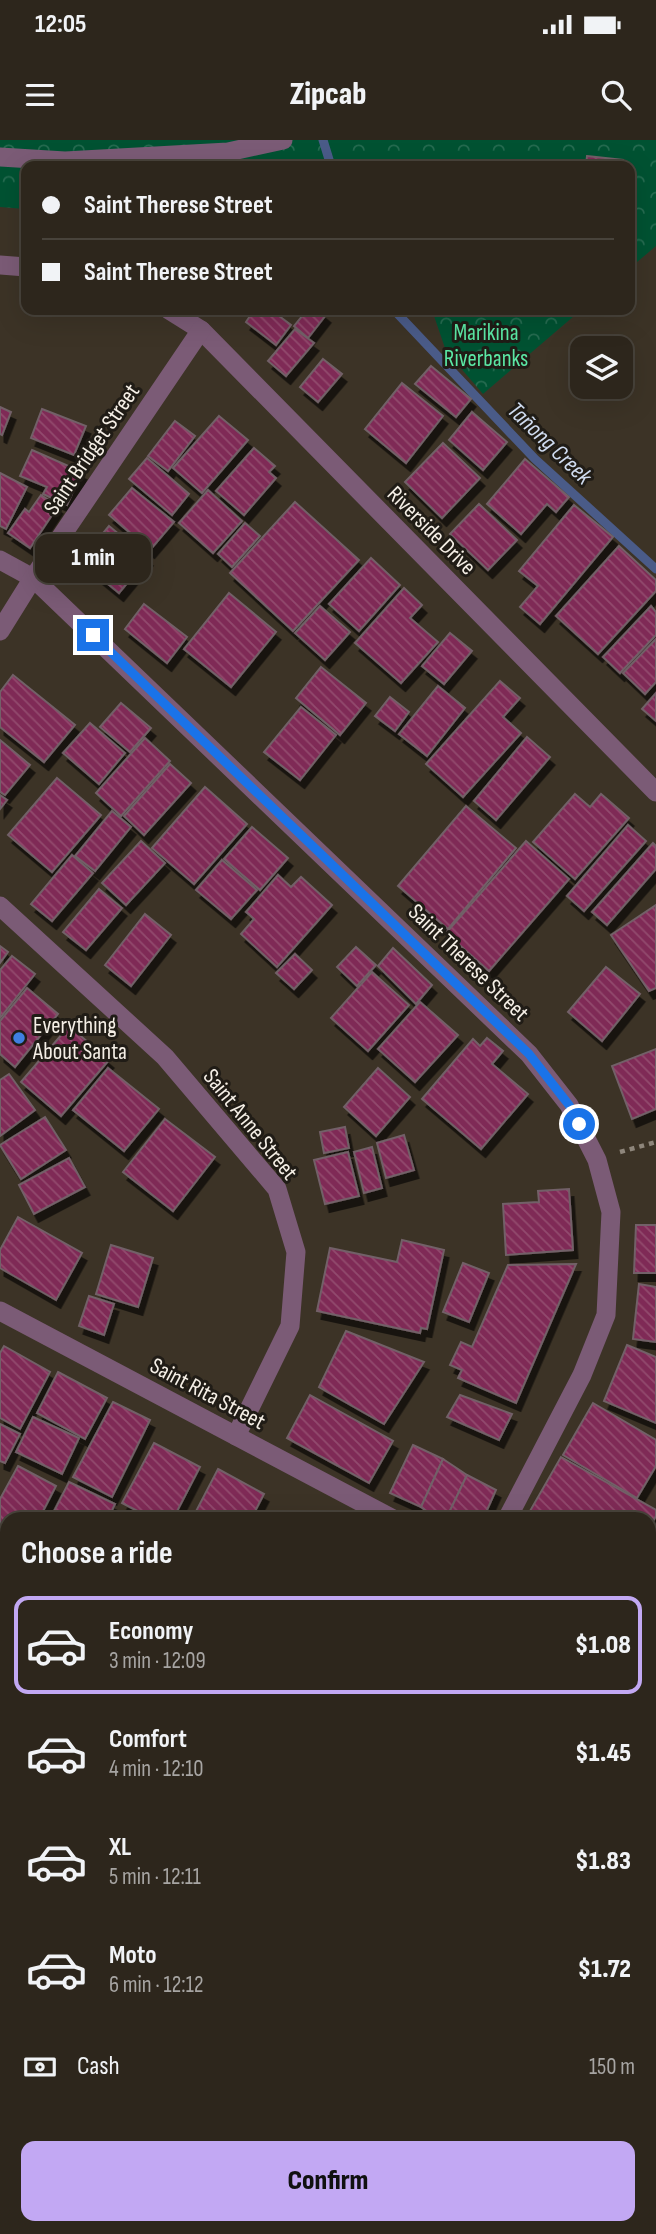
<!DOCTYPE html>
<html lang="en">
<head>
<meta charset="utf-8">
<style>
	body { margin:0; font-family:"Sofia Sans Condensed",sans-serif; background:#352e25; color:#f1f3f6; height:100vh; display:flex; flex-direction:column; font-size:26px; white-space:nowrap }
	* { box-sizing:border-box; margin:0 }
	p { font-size:23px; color:#a7a5a3 }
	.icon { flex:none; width:38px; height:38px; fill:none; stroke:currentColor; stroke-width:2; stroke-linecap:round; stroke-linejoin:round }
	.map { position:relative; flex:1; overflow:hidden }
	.details { position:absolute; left:0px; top:1372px; width:656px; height:723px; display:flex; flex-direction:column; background:#2d261c; border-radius:21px 21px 0 0; box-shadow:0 7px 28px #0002,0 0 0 2px #48433b }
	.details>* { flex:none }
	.hud { position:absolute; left:21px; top:21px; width:614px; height:154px; border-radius:14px; box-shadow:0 7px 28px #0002,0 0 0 2px #48433b; display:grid; align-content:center; height:154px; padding:0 21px; background:#2d261c }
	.controls { position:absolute; left:570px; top:196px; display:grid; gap:14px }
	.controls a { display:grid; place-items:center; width:63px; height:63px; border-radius:14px; background:#2d261c; box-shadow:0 7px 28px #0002,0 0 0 2px #48433b; font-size:35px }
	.end { position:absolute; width:32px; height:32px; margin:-16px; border:9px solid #1a73e8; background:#fff; box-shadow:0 0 0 4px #fff }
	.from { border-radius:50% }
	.bubble { position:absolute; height:49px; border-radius:14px; background:#2d261c; box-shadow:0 7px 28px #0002,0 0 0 2px #48433b; font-size:23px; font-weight:800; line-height:49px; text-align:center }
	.hud b { display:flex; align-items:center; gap:24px; height:66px; font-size:26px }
	.hud b+b { border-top:2px solid #48433b }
	.hud i { width:18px; height:18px; background:#f1f3f6 }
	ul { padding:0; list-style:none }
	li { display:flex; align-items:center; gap:21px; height:98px; margin:0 14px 10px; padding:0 7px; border:4px solid transparent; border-radius:14px }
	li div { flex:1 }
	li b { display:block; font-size:26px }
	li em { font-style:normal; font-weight:800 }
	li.on { border-color:#c2a8f3 }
	li>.icon { width:63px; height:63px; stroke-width:1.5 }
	h2 { padding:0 21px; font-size:32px; line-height:84px }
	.pay { display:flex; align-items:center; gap:18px; height:77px; padding:0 21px; font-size:26px }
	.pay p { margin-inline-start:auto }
	.button { display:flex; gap:14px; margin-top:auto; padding:14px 21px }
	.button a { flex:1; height:80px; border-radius:14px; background:#c2a8f3; color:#111; font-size:28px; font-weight:800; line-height:80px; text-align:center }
	.status { display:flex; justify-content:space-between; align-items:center; height:49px; padding:0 35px; background:#2d261c; direction:ltr }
	.status svg { height:19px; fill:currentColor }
	header { display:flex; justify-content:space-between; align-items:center; height:91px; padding:0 21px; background:#2d261c; font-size:32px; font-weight:800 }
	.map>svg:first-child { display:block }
</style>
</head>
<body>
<div class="status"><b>12:05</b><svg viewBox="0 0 49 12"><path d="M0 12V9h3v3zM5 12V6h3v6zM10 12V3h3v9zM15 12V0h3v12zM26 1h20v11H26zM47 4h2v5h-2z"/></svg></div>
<header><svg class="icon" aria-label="menu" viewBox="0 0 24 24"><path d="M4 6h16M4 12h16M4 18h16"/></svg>Zipcab<svg class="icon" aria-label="search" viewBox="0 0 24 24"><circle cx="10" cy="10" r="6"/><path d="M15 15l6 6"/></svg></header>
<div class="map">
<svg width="656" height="2094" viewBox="0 0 656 2094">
	<defs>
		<pattern id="park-crowns" width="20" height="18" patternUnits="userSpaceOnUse" patternTransform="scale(1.75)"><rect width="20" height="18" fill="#005232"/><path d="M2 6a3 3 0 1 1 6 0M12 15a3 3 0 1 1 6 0" fill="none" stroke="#266b50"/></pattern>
		<pattern id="building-back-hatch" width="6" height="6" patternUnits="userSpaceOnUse" patternTransform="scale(1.75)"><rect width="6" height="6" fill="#7f2b56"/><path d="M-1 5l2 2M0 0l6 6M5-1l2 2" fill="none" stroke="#924a6e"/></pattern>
		<filter id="shadow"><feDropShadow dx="4.5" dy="8" stdDeviation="0" flood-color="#0009"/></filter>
	</defs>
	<rect width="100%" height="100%" fill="#3c3326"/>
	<g fill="url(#park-crowns)">
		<polygon points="0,0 656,0 656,106 630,128 630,26 26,26 25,69 0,67"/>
		<polygon points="432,170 581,170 483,254 446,211"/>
	</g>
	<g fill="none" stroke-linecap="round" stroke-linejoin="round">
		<g stroke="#4a5b88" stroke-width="9">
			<polyline points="323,0 331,26"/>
			<polyline points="394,170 535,319 656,429"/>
		</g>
	</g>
	<g fill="url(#building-back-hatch)" stroke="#726067" stroke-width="2" filter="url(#shadow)">
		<polygon points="587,16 623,20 623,26 586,26"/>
		<polygon points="254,170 271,170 291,185 276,205 246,182"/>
		<polygon points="307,170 320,170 326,175 308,198 294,186"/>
		<polygon points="295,189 314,203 286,236 268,221"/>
		<polygon points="323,219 342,234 318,262 300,247"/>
		<polygon points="431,226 471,259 456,277 415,244"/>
		<polygon points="402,243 443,276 406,323 365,289"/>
		<polygon points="0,267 11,272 2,295 0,294"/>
		<polygon points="42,269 86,286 74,315 31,298"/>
		<polygon points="472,272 507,302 483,330 449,300"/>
		<polygon points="219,276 248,300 202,353 173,328"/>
		<polygon points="175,281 195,296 168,331 148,316"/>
		<polygon points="443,303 480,338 442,378 405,342"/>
		<polygon points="254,308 275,326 269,332 276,338 244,375 216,351"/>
		<polygon points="32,310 82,332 67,365 43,354 47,347 20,336"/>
		<polygon points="147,318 189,354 172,375 129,339"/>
		<polygon points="525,319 569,357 556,372 547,364 521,394 487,364"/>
		<polygon points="0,333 27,347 6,389 0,386"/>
		<polygon points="132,348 174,382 150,410 109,375"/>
		<polygon points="208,350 242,381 213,413 179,383"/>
		<polygon points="41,355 58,366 30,408 8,393 25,369 29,372"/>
		<polygon points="295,362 359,420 293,491 230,433"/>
		<polygon points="479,364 517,400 488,430 450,394"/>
		<polygon points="574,365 613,397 540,484 520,467 538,446 519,431"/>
		<polygon points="245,383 260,396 232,427 218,414"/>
		<polygon points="109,386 148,418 119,453 80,421"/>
		<polygon points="619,406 656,440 656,451 598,514 556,476"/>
		<polygon points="371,418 400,445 359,491 329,464"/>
		<polygon points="404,448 422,465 410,478 438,502 401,543 355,503"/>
		<polygon points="229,453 276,492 231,547 184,509"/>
		<polygon points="144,464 187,497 167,523 125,489"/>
		<polygon points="320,466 350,492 325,520 295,493"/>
		<polygon points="651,466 656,472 656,495 620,533 603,517"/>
		<polygon points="450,493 472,511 444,544 422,526"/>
		<polygon points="656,499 656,542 645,554 623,533"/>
		<polygon points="321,527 366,563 340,595 296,558"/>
		<polygon points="13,535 75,585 44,622 0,587 0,552"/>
		<polygon points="500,541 520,558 503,577 521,593 463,657 426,624"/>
		<polygon points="438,546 465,568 427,616 399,594"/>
		<polygon points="656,553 656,581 642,569"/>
		<polygon points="390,557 409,572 395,591 375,576"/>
		<polygon points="121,563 151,588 130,612 100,587"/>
		<polygon points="301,567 336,595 300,640 264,612"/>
		<polygon points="90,583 125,613 99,644 63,613"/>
		<polygon points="527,597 550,617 496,680 474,661"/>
		<polygon points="145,598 170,621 121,676 96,653"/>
		<polygon points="0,600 30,625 5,655 0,652"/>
		<polygon points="170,624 191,643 144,695 124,676"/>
		<polygon points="57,638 101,675 52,732 8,695"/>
		<polygon points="205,647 247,684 194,744 152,708"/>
		<polygon points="575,654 590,667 601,654 629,678 575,739 533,702"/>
		<polygon points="0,655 7,660 0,669"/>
		<polygon points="466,666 516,708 448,789 398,746"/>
		<polygon points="112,671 131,687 95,731 75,716"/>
		<polygon points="628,685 646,701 584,771 567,756"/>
		<polygon points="252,687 288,718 260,750 224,719"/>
		<polygon points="141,701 165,723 126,765 102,743"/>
		<polygon points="526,701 569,739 489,831 446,793"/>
		<polygon points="653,703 656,706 656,729 607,785 592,772"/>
		<polygon points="72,715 93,733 52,781 31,764"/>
		<polygon points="222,720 257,750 231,779 196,750"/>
		<polygon points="278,735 291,747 301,737 332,765 277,827 241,794 254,779 246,772"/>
		<polygon points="99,749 122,768 86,810 63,792"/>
		<polygon points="656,765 656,848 649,851 611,795"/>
		<polygon points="145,774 171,795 131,846 105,825"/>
		<polygon points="0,806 8,812 0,823"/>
		<polygon points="356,807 376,825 357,846 337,827"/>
		<polygon points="393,808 432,845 416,864 378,826"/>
		<polygon points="295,814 312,830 294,849 276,833"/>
		<polygon points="12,816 35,834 0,878 0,830"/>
		<polygon points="606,827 640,854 602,901 568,872"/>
		<polygon points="372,832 409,865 368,911 331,878"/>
		<polygon points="27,848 58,874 15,927 0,914 0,881"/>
		<polygon points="420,862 458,895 415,942 378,909"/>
		<polygon points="69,886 109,920 61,976 21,942"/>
		<polygon points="487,898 503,911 492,924 528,954 481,1009 422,959 473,899 480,906"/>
		<polygon points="656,909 656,969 632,979 612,926"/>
		<polygon points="108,928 159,969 124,1011 73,970"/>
		<polygon points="378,928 410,957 376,996 344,967"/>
		<polygon points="9,934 35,970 0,996 0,940"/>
		<polygon points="45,977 66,1010 21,1039 0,1005"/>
		<polygon points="165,979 215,1017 173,1071 123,1032"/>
		<polygon points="345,987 349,1008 324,1013 320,992"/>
		<polygon points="404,995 414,1030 386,1038 377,1003"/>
		<polygon points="372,1007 382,1048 364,1053 354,1012"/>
		<polygon points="348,1012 359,1056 325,1064 314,1020"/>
		<polygon points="69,1018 85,1047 34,1074 19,1045"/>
		<polygon points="569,1049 573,1110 506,1115 503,1064 539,1062 538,1051"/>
		<polygon points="18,1077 82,1113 56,1160 0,1128 0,1110"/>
		<polygon points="636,1085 656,1085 656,1133 634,1133"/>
		<polygon points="402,1100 444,1110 427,1189 421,1188 420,1193 317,1171 330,1108 397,1122"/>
		<polygon points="111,1105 153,1118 138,1167 96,1154"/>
		<polygon points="463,1123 489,1133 469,1182 443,1172"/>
		<polygon points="576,1124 516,1263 458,1238 462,1230 450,1225 461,1202 472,1207 508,1125"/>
		<polygon points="639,1144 656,1147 656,1202 633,1199"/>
		<polygon points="89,1156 114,1164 104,1195 79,1186"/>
		<polygon points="346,1191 424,1222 384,1284 319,1247"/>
		<polygon points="627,1205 656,1217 656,1283 604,1261"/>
		<polygon points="4,1206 50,1232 20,1289 0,1278 0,1213"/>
		<polygon points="58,1232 107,1258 85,1299 37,1273"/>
		<polygon points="310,1255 393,1301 369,1343 287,1298"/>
		<polygon points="460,1255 512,1274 499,1300 447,1277"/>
		<polygon points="113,1262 150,1280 112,1357 73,1337"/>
		<polygon points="593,1263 656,1300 656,1326 637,1358 563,1315"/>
		<polygon points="33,1277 79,1298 62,1334 16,1312"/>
		<polygon points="0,1284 20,1294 5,1323 0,1321"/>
		<polygon points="154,1303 200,1327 173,1379 153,1379 122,1363"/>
		<polygon points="413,1305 443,1319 421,1367 390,1353"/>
		<polygon points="561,1317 656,1370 656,1376 649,1388 649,1379 545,1379 530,1371"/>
		<polygon points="443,1319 467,1335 446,1379 437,1379 421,1367"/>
		<polygon points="18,1326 56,1346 39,1379 7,1379 7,1399 0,1395 0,1359"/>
		<polygon points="218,1329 264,1354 251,1379 192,1379"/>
		<polygon points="467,1335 496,1350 483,1379 446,1379"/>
		<polygon points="69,1342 115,1364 108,1379 50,1379"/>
		<polygon points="649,1448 656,1452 656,1513 649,1509"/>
		<polygon points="7,1504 7,1548 0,1544 0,1517"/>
		<polygon points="649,1573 656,1576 656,1589 649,1601"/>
		<polygon points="0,1613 7,1617 7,1694 0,1706"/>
		<polygon points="649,1822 656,1825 656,1897 649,1909"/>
		<polygon points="649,1971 656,1975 656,1998 649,2011"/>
		<polygon points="0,1980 7,1984 7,2002 0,2014"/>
		<polygon points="656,2024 656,2094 629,2094 623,2091 625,2088 649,2088 649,2038"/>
	</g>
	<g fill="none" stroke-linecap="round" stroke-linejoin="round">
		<polyline stroke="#8e867b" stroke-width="4.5" stroke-dasharray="5 5" stroke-linecap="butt" points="620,1012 656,1002"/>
		<polyline stroke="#7b5b76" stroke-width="19" points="0,17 65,21 228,12 283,0"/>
		<g stroke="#7b5b76" stroke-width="19">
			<polyline points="0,125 26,127"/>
			<polyline points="169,170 201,190 656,652"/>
			<polyline points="0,420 33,438 529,914 569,965 597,1020 611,1072 606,1175 582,1235 507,1379"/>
			<polyline points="0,491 33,438 201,190"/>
			<polyline points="0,766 165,917 277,1049 296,1112 290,1186 236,1296"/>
			<polyline points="0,1171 393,1379"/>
			<polyline points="0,1442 7,1446"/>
			<polyline points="649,1707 656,1695"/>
			<polyline points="649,1791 656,1795"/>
			<polyline points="443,2094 447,2088"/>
		</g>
		<g stroke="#7b5b76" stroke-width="19">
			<polyline points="0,1803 7,1807"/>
			<polyline points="526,2088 537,2094"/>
		</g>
	</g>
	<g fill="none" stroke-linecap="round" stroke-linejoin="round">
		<polyline stroke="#1a73e8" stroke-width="9" points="93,495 529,914 569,965 579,984"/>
	</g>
	<circle fill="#3f7fe0" stroke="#201c16" stroke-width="2.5" cx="19" cy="898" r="7"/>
	<g text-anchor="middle" stroke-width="6" stroke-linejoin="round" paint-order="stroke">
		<g font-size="23" fill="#5be8a5" stroke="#201c16">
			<text x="486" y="200">Marikina<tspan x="486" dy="26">Riverbanks</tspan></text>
		</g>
		<g font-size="23" fill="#f5efe6" stroke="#201c16">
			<text transform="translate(91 309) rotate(-56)" y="8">Saint Bridget Street</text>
			<text transform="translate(432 390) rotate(45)" y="8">Riverside Drive</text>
			<text transform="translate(469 822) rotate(44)" y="8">Saint Therese Street</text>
			<text transform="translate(251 984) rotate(51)" y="8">Saint Anne Street</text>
			<text transform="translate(208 1253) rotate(28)" y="8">Saint Rita Street</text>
		</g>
		<g font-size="23" fill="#f5efe6" stroke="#201c16" text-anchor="start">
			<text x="33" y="893">Everything<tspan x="33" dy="26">About Santa</tspan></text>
		</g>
		<g font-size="24" font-style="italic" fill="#cfdbef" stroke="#201c16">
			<text transform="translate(550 303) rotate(44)" y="8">Tañong Creek</text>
		</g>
	</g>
</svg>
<div class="controls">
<a><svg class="icon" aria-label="layers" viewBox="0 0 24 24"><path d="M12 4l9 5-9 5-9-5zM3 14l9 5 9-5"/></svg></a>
</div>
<i class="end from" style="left:579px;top:984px"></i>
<i class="end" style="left:93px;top:495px"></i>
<div class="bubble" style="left:35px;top:394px;width:116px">1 min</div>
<div class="hud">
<b><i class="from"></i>Saint Therese Street</b>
<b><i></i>Saint Therese Street</b>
</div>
<section class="details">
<h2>Choose a ride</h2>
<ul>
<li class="on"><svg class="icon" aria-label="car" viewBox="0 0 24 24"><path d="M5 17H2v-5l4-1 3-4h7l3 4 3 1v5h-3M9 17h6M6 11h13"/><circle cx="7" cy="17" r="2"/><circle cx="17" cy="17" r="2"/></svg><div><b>Economy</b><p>3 min · 12:09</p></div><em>$1.08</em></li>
<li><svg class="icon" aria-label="car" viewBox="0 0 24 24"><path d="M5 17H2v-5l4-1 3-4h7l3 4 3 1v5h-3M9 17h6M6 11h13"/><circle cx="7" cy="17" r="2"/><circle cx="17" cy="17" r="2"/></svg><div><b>Comfort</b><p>4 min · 12:10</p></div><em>$1.45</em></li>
<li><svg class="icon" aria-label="car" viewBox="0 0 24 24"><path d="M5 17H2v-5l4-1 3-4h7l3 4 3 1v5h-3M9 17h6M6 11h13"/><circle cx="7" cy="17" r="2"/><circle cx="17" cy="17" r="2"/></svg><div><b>XL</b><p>5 min · 12:11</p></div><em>$1.83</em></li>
<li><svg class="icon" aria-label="car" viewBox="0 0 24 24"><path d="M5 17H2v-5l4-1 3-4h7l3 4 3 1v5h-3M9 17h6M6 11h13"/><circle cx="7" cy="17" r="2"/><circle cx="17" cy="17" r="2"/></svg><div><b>Moto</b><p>6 min · 12:12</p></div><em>$1.72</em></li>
</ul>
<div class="pay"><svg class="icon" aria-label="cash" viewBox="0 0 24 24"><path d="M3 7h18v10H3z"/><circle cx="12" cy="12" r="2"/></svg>Cash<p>150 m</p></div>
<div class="button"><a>Confirm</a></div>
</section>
</div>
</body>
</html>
